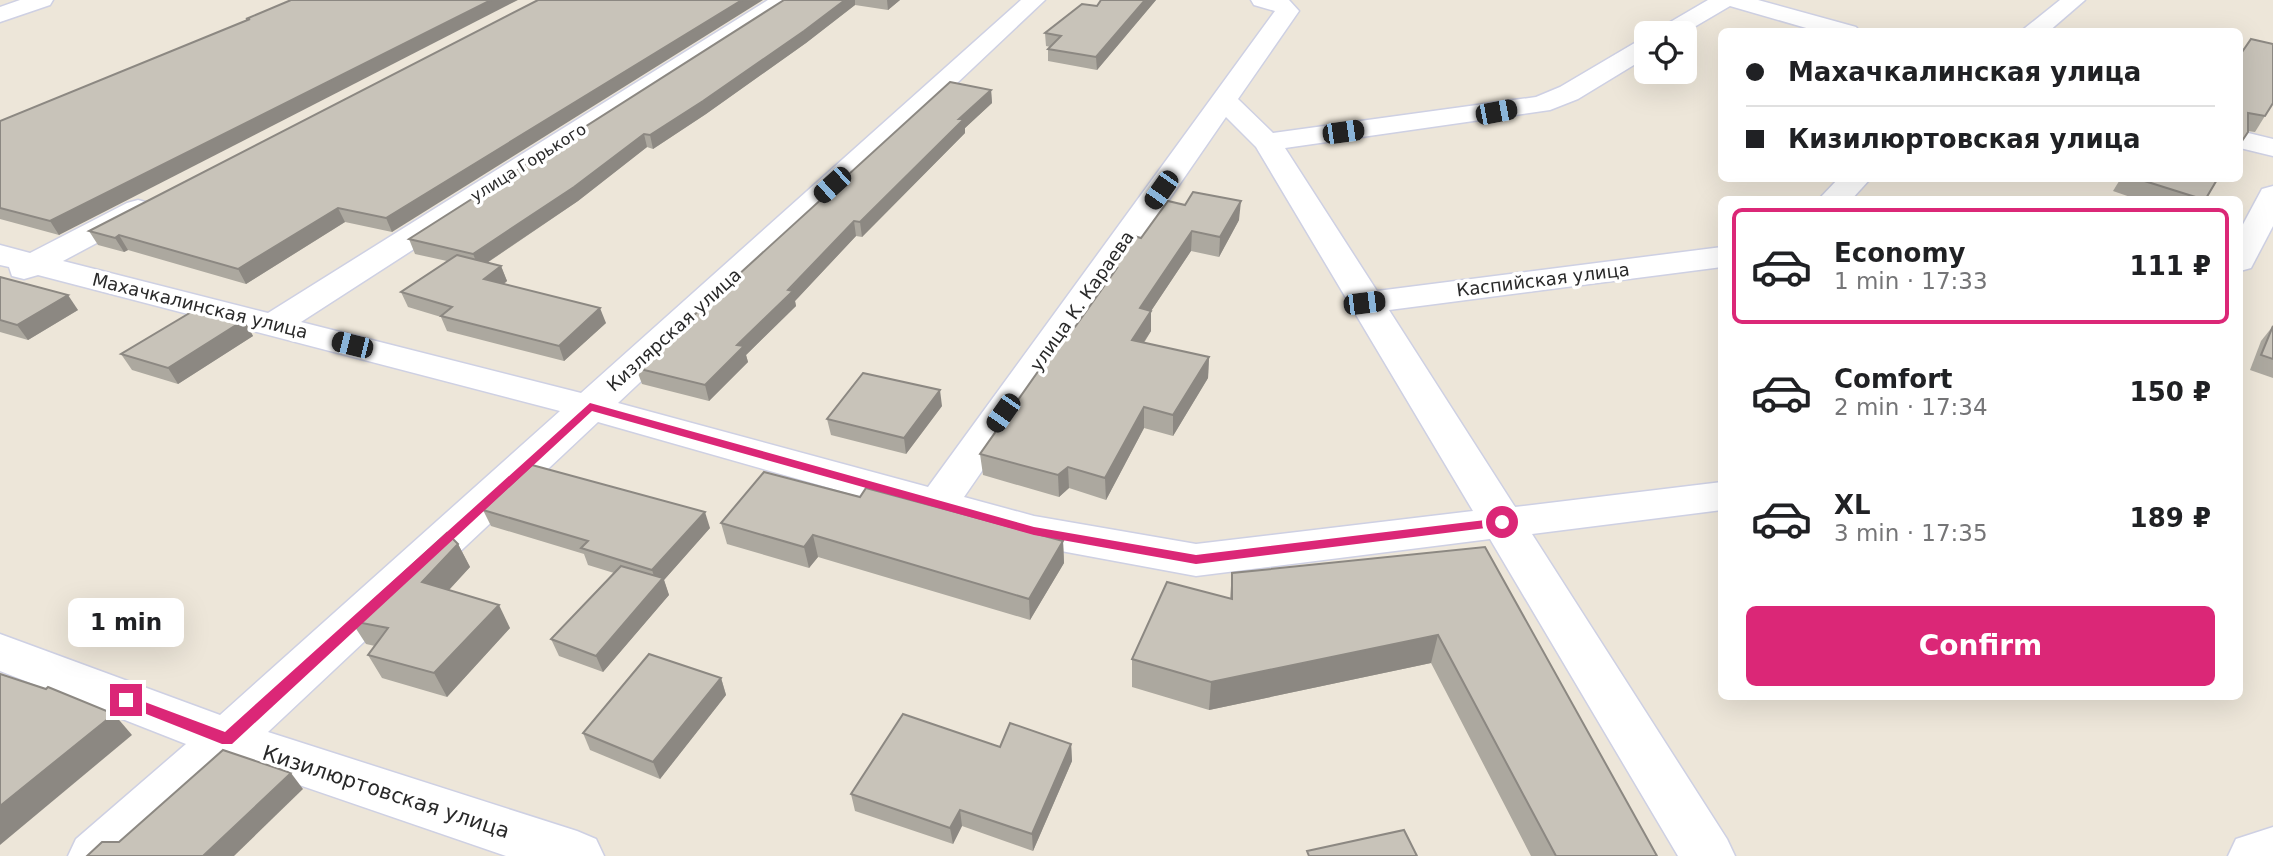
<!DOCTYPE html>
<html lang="en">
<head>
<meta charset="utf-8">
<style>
	body { margin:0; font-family:"DejaVu Sans",sans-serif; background:#f2f2f2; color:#202124; height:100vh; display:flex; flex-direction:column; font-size:26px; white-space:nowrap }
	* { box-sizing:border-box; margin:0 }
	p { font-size:23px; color:#757577 }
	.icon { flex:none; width:38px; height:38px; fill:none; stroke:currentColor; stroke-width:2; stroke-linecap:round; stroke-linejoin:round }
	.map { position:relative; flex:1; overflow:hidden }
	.sheet { position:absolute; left:1718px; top:196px; width:525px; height:504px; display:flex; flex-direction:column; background:#fff; border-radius:10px; box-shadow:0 7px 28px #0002 }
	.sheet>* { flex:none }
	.hud { position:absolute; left:1718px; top:28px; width:525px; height:154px; border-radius:10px; box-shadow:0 7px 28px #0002; display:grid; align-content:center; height:154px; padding:0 28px; background:#fff }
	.tools { position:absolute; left:1634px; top:21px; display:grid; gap:14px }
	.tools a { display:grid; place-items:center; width:63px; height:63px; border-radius:10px; background:#fff; box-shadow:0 7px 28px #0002; font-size:35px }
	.end { position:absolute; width:32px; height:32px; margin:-16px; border:9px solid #db2777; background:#fff; box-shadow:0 0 0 4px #fff }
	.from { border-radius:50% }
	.bubble { position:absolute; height:49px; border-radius:10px; background:#fff; box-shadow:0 7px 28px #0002; font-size:23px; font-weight:800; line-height:49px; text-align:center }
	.car { position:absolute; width:21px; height:42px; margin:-21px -10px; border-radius:9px; box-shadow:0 0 5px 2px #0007; background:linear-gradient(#222 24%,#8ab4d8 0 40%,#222 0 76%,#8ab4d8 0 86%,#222 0) }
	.hud b { display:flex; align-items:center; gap:24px; height:66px; font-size:26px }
	.hud b+b { border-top:2px solid #e0e0e0 }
	.hud i { width:18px; height:18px; background:#202124 }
	ul { padding:12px 0 0; list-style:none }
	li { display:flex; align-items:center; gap:21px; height:116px; margin:0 14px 10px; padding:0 14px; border:4px solid transparent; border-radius:10px }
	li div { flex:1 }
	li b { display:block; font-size:26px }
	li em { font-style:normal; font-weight:800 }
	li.active { border-color:#db2777 }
	li>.icon { width:63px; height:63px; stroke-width:1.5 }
	.button { display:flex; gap:14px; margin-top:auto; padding:14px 28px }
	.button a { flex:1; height:80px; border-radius:10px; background:#db2777; color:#fff; font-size:28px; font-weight:800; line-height:80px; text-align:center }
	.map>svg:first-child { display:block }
</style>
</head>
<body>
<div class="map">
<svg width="2273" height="856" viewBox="0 0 2273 856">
	<rect width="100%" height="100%" fill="#ede6d9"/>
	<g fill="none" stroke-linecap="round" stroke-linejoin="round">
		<defs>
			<g id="minor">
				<polygon points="20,0 53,0 50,5 0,22 0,7"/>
				<path d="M768 0H795L792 5 301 322 581 393 1021 0H1045L618 403 928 487 1275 11 1254 5 1251 0H1289L1299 11 1238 99 1273 133 1536 97 1560 87 1638 41 1647 39V57L1578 99 1550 110 1285 148 1377 291 1722 247V267L1389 310 1515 507 1722 482V510L1532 534 1727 839 1735 856H1678L1490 539 1196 576 1034 546 598 422 268 732 577 831 596 839 604 856H506L235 763 133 856H68L76 839 186 744 0 671V634L220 715 560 411 38 275 24 279 12 276 9 267 0 265V245L30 253 127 203 138 200 149 203 153 209 149 215 63 261 268 313ZM1226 117 1256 147 1473 511 1196 544 1034 516 964 497Z"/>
				<polygon points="1708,0 1758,0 1856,27 1860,32 1820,32 1730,6 1684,33 1656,33 1660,28"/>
				<polygon points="2060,0 2085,0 2048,32 2020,32"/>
				<polygon points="2240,131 2273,139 2273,156 2240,148"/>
				<polygon points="1839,178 1871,178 1851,200 1818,200"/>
				<polygon points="2273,186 2273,226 2251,268 2240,271 2240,230 2262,189"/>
				<polygon points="2273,827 2273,856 2228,856 2236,839"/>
			</g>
		</defs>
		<use href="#minor" stroke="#ced0e3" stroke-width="3"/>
		<use href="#minor" fill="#fff" fill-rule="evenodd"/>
	</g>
	<g fill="#aca89f">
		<polygon points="291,0 59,235 0,219 0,121 247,21 246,19"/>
		<polygon points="538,0 392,232 345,222 246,284 128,250 124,252 98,245 89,231"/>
		<polygon points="784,0 900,0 888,10 855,5 806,43 706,114 653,149 647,147 578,201 487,263 501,266 507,281 504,284 606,323 564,361 447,331 441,317 408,307 401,292 447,261 415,254 409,239"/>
		<polygon points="1101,0 1156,0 1097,70 1048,61 1048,49 1050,47 1046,46 1045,33 1097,6"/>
		<polygon points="2240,55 2273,103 2255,132 2248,131"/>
		<polygon points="991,90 992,103 965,128 965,133 862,237 856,236 795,301 796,306 746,355 748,362 709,401 642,384 636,368"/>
		<polygon points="2121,178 2218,178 2205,200 2139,200 2113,191"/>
		<polygon points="1239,220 1219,257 1191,251 1151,311 1151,331 1144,343 1209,357 1208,378 1173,436 1144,428 1106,500 1069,488 1059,497 983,475 980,454 1075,327 1112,276 1112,267 1141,238"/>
		<polygon points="0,277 78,310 28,340 0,332"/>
		<polygon points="244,320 253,336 178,384 132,370 121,354"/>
		<polygon points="2273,326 2273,378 2250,370 2261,341"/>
		<polygon points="942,406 906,454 831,435 827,419"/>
		<polygon points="860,497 1063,541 1064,563 1030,620 818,557 809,568 727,544 721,523"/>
		<polygon points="483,510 710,528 664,580 669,595 603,672 559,656 551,639 614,573 588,565 584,554 491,526"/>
		<polygon points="458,544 470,567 449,590 510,628 447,697 382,678 368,655 375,646 366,644 351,621"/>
		<polygon points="1485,547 1657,856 1531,856 1431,663 1209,710 1132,687 1132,659 1230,598 1232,573"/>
		<polygon points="721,678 726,695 660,779 590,750 583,733"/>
		<polygon points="1071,744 1072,761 1033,851 962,826 953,844 855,811 851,794 1000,747"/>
	</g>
	<g fill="#8c8882">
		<polygon points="491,0 518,0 59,235 50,221"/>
		<polygon points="742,0 763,0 392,232 386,218"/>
		<polygon points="845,0 855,0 855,5 806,43 706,114 653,149 650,135"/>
		<polygon points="887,0 900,0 888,10"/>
		<polygon points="1145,0 1156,0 1097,70 1096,57"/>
		<polygon points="991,90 992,103 965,128 965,133 862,237 860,222 959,119"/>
		<polygon points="644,134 647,147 578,201 479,268 473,254"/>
		<polygon points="1241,201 1239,220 1219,257 1220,237"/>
		<polygon points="338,208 345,222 246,284 238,269"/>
		<polygon points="854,221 856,236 795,301 796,306 746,355 748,362 709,401 705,385 737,345"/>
		<polygon points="1192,231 1191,251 1151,311 1151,331 1132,360 1132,340 1140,308"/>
		<polygon points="119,235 128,250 124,252 115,238"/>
		<polygon points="501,266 507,281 490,294 484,279"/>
		<polygon points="68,295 78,310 28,340 17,325"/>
		<polygon points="600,308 606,323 564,361 559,346"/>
		<polygon points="244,320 253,336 178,384 168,368"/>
		<polygon points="1209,357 1208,378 1173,436 1173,415"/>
		<polygon points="940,390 942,406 906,454 904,438"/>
		<polygon points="1144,407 1144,428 1106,500 1105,478"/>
		<polygon points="1068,467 1069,488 1059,497 1058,475"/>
		<polygon points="705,512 710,528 664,580 669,595 603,672 596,656 657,585 652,570"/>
		<polygon points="813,535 818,557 809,568 804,547"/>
		<polygon points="1063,541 1064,563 1030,620 1029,599"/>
		<polygon points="458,544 470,567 435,605 422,582"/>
		<polygon points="499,605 510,628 447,697 434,673"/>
		<polygon points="1438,635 1431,663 1209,710 1211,682"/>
		<polygon points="721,678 726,695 660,779 653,762"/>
		<polygon points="114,714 132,735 0,845 0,806"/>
		<polygon points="1071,744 1072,761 1033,851 1032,834"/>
		<polygon points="291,773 303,789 234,856 203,856"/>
		<polygon points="960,810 962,826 953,844 950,828"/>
	</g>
	<g fill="#c8c3b9" stroke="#8c8882" stroke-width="2">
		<polygon points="291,0 491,0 50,221 0,208 0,121 250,19 246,19"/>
		<polygon points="538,0 742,0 386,218 338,208 238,269 119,235 115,238 89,231"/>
		<polygon points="784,0 845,0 804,31 703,101 650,135 644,134 574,187 473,254 409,239"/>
		<polygon points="1101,0 1145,0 1096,57 1048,49 1061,36 1045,33 1082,4 1097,6"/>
		<polygon points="2251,39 2273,44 2273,103 2265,116 2248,113 2248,132 2240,144 2240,55"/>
		<polygon points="950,82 991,90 959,119 964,119 860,222 854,221 788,290 793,291 737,345 744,346 705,385 636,368"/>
		<polygon points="2135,178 2218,178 2205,200"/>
		<polygon points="1193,192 1241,201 1220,237 1192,231 1140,308 1151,311 1132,340 1209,357 1173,415 1144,407 1105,478 1068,467 1058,475 980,454 1070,326 1075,327 1117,268 1112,267 1134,236 1141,238 1168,201 1185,205"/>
		<polygon points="457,255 501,266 484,279 600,308 559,346 441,316 452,307 401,292"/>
		<polygon points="0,277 68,295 17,325 0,320"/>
		<polygon points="198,308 244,320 168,368 121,354"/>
		<polygon points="2273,326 2273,359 2261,355"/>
		<polygon points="863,373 940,390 904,438 827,419"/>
		<polygon points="532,465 705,512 652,570 581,548 588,541 483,510"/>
		<polygon points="764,472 860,497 866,488 1063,541 1029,599 813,535 804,547 721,523"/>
		<polygon points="447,533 458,544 422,582 499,605 434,673 368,655 388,628 351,621"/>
		<polygon points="1485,547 1657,856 1556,856 1438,635 1211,682 1132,659 1167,582 1232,599 1232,573"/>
		<polygon points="621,566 663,578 596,656 551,639"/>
		<polygon points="649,654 721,678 653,762 583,733"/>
		<polygon points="0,674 46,689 48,687 114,714 0,806"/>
		<polygon points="903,714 1000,747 1010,723 1071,744 1032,834 960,810 950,828 851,794"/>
		<polygon points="223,750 291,773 203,856 87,856 102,842 119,842"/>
		<polygon points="1404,830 1417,856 1309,856 1307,851"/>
	</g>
	<polygon fill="#db2777" points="590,403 1034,527 1196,555 1502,518 1509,522 1502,526 1196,564 1034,535 592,411 232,744 222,744 121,704 119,700 126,695 225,732"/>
	<g text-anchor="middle" stroke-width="7" stroke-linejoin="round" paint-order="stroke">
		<g font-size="16" fill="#292929" stroke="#fff">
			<text transform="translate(528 162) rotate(-32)" y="6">улица Горького</text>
		</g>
		<g font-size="18" fill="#292929" stroke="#fff">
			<text transform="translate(1543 280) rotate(-7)" y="6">Каспийская улица</text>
			<text transform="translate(1082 301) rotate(-55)" y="6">улица К. Караева</text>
			<text transform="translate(200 306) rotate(14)" y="6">Махачкалинская улица</text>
			<text transform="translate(674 330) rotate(-42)" y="6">Кизлярская улица</text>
		</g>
		<g font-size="21" fill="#292929" stroke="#fff">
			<text transform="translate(386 792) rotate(18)" y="7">Кизилюртовская улица</text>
		</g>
	</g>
</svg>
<div class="tools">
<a><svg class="icon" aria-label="locate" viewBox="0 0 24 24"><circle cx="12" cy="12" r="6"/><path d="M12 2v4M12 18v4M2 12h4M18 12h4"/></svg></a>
</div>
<i class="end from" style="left:1502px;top:522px"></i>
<i class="end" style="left:126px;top:700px"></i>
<div class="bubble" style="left:68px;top:598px;width:116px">1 min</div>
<i class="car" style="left:1496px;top:112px;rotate:79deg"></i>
<i class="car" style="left:1343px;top:132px;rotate:82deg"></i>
<i class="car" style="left:832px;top:185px;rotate:228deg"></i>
<i class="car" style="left:1161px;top:190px;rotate:215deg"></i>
<i class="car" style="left:1364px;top:303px;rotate:83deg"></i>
<i class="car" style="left:352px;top:345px;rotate:284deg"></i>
<i class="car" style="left:1003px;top:413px;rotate:215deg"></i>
<div class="hud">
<b><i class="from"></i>Махачкалинская улица</b>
<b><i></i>Кизилюртовская улица</b>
</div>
<section class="sheet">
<ul>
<li class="active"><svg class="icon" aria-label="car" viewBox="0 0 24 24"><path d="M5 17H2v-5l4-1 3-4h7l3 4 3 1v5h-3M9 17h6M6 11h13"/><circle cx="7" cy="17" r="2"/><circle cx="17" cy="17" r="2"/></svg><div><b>Economy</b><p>1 min · 17:33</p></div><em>111 ₽</em></li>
<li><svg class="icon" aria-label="car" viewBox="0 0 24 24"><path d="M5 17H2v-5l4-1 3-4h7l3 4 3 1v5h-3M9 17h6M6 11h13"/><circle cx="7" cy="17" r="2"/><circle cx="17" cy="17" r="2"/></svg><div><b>Comfort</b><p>2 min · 17:34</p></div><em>150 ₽</em></li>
<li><svg class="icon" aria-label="car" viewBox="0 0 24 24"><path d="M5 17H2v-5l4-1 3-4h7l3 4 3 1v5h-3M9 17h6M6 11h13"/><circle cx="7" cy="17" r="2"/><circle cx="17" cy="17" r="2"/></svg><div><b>XL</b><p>3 min · 17:35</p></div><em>189 ₽</em></li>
</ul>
<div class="button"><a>Confirm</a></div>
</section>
</div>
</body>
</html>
